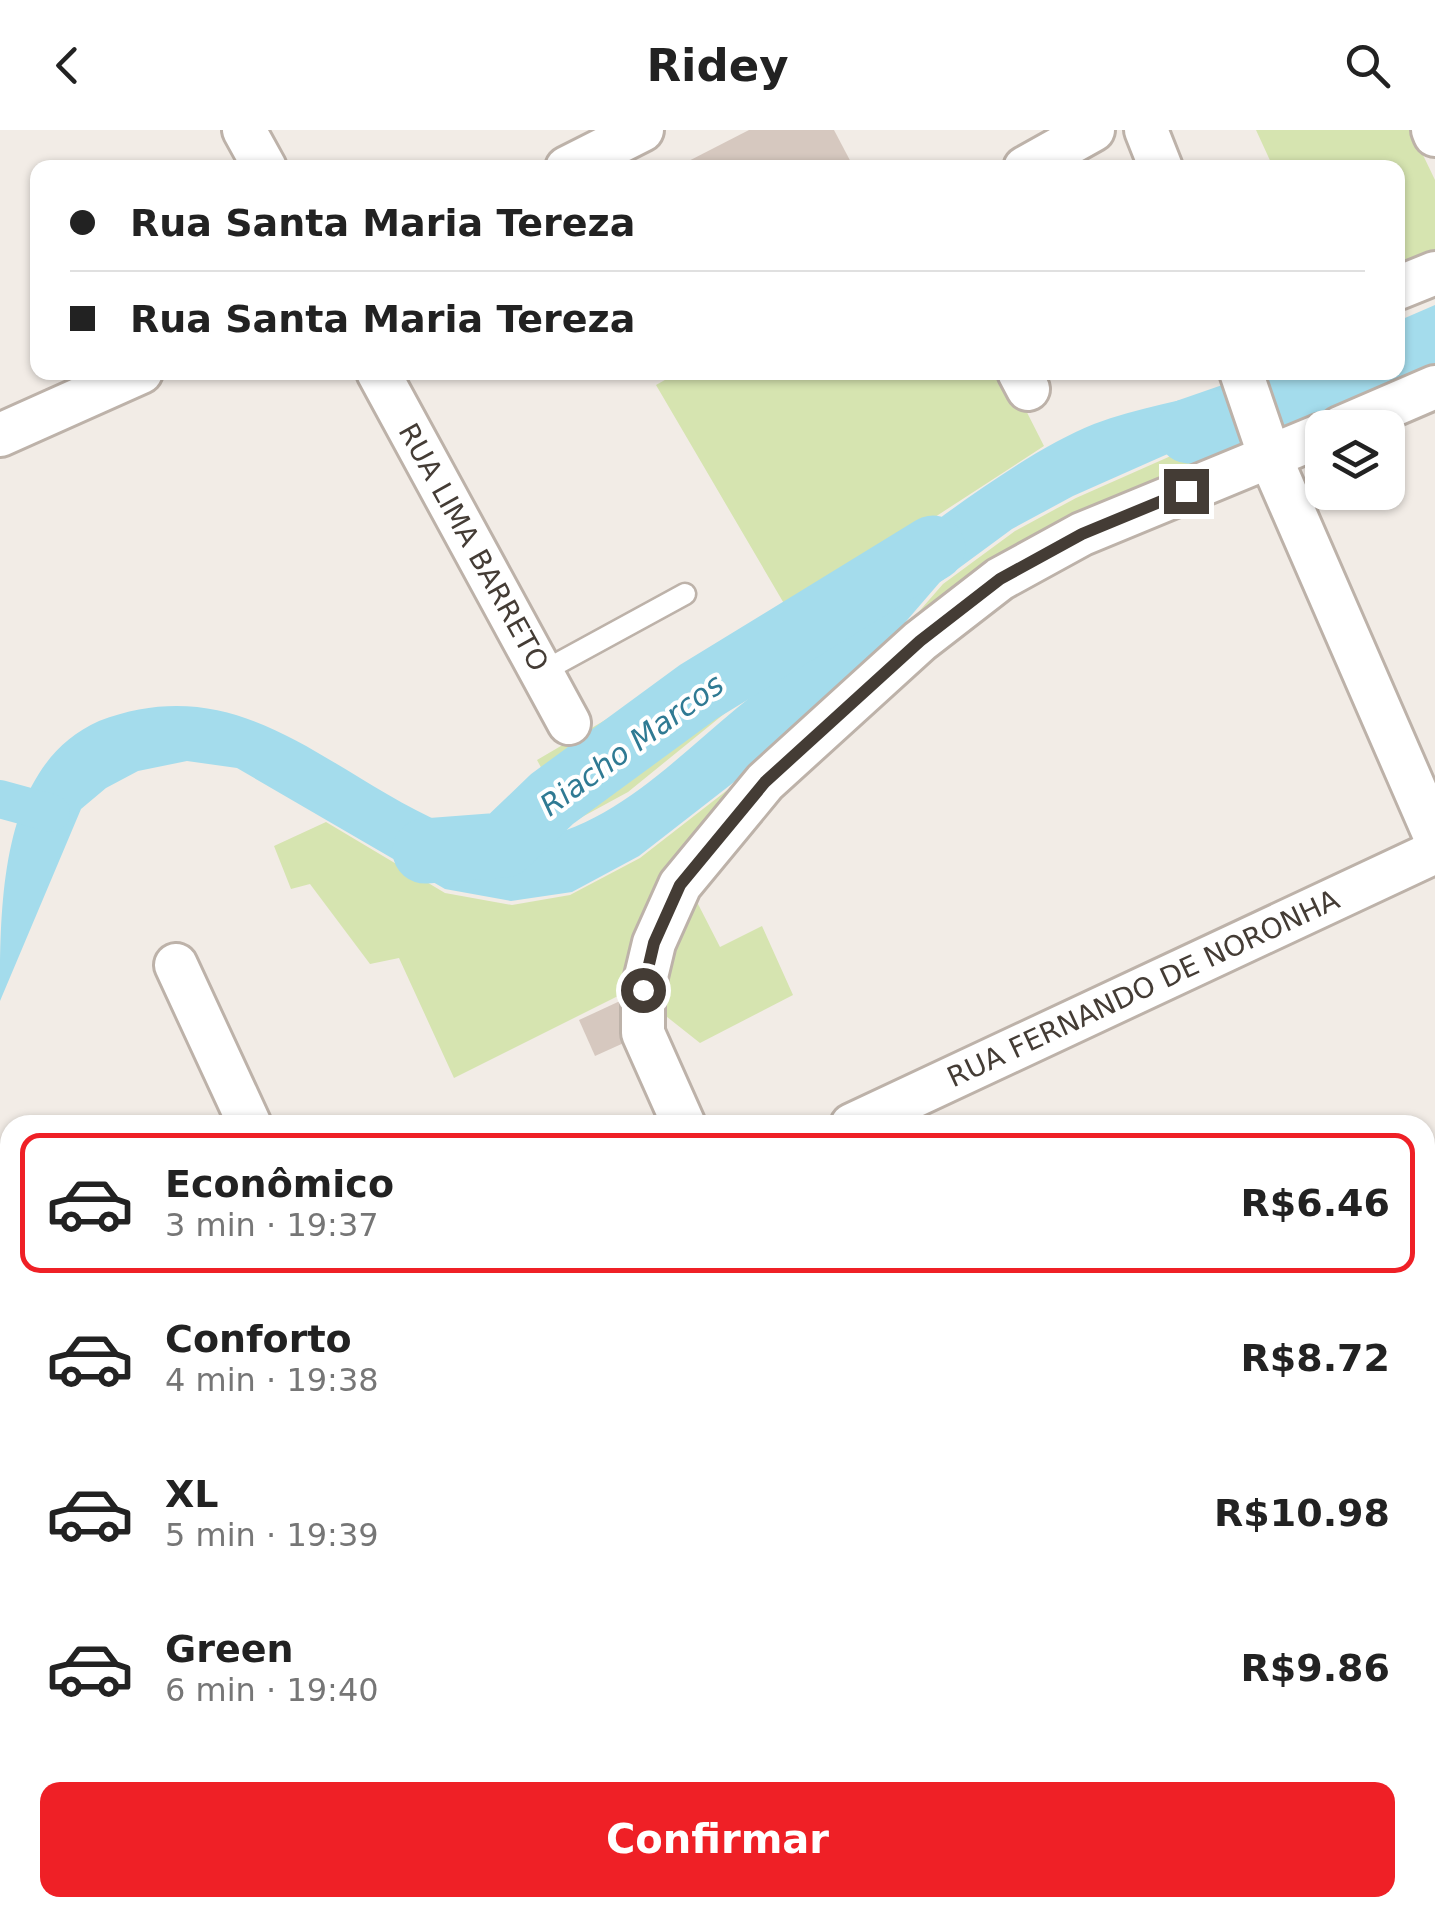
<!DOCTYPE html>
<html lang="pt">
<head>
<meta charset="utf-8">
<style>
	body { margin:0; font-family:"DejaVu Sans",sans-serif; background:#f2f2f2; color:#222; height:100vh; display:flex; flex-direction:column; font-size:38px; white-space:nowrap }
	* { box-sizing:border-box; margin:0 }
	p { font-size:32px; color:#767676 }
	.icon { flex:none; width:55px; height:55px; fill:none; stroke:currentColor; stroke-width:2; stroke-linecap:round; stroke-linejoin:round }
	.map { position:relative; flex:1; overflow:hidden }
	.panel { position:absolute; left:0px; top:985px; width:1435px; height:802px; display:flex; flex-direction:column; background:#fff; border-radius:30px 30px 0 0; box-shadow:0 2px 8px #0004 }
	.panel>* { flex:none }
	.guide { position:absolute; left:30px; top:30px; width:1375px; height:220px; border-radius:20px; box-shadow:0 2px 8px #0004; display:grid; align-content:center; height:220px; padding:0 40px; background:#fff }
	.tools { position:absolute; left:1305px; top:280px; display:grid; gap:20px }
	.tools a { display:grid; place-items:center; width:100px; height:100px; border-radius:20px; background:#fff; box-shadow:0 2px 8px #0004; font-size:50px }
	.end { position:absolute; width:45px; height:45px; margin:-22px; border:12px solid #443c35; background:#fff; box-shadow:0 0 0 5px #fff }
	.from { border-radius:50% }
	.guide b { display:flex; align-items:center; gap:35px; height:95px; font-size:38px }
	.guide b+b { border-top:2px solid #e0e0e0 }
	.guide i { width:25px; height:25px; background:#222 }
	ul { padding:18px 0 0; list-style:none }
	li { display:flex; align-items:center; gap:30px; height:140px; margin:0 20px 15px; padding:0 20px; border:5px solid transparent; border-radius:20px }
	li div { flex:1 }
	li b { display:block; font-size:38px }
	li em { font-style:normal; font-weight:800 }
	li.current { border-color:#ef2026 }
	li>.icon { width:90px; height:90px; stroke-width:1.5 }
	.cta { display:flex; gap:20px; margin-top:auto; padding:20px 40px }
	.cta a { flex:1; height:115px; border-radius:20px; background:#ef2026; color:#fff; font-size:40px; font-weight:800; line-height:115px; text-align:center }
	header { display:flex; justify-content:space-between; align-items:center; height:130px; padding:0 40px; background:#fff; font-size:45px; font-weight:800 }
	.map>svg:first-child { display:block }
</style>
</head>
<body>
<header><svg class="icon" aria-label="back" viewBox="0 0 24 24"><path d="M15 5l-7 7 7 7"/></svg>Ridey<svg class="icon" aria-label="search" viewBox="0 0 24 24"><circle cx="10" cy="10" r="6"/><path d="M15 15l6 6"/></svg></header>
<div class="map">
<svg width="1435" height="1786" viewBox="0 0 1435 1786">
	<rect width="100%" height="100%" fill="#f2ece6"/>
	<g fill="#d6e4b0">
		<polygon points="1256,0 1411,0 1435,50 1435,123 1398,139 1398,38 1273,37"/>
		<polygon points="679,242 1007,243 1044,316 935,387 882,429 809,515 628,662 571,693 537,630 789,482 656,255"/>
		<polygon points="1243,294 1248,311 1062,392 677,733 720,817 762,796 793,865 700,913 657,879 618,866 454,948 399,828 370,834 310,754 291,759 274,716 326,692 445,763 512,775 570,765 640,728 784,616 867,541 943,454 1015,401 1076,368"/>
	</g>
	<g fill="#a4dcec">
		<polygon points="1435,175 1435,238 1314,291 1295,243 1398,242 1398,191"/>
		<path d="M1229 258 1242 291 1073 366 1012 399 940 452 865 539 783 614 639 726 572 762 511 771 445 759 237 638 187 631 138 641 106 658 81 679 0 871C0 771 0 635 99 591 242 537 327 643 445 694 470 704 498 714 525 710 609 700 675 629 737 578 762 557 790 538 813 514 839 487 859 452 888 428 942 385 1031 319 1094 294 1137 278 1185 270 1229 258Z"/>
	</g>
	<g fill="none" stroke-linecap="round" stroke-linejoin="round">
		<polyline stroke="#a4dcec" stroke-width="38" points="0,669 51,683"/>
		<g stroke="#a4dcec" stroke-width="65">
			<polyline points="1189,301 1359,242"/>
			<polyline points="425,721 504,715 552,669 698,562 933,418"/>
		</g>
	</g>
	<g fill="#d6c8bf">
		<polygon points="749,0 834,0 854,38 675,38"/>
		<polygon points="620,871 637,907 595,926 579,890"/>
	</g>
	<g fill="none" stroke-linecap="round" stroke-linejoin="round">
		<defs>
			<polyline id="lane" points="542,542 685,464"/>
			<g id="street">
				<polyline points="244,0 265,38"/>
				<polyline points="1146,0 1161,38"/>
				<polyline points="1433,0 1435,5"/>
				<polyline points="567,38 642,0"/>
				<polyline points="1025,38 1093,0"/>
				<polyline points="1398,158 1435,143"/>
				<polyline points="378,242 569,593"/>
				<polyline points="1019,242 1028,259"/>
				<polyline points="1241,242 1270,327 1435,706"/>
				<polyline points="1340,298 1435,257"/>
				<polyline points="0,305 141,242"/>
				<polyline points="176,835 250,995"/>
				<polyline points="684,995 643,903 643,859 654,813 680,755 765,652 920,511 1000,449 1082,404 1322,305"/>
				<polyline points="852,995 1435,722"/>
				<polyline points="1425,1104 1435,1099"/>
				<polyline points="0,1253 10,1274"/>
				<polyline points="1425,1486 1435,1482"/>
				<polyline points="0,1778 10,1773"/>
				<polyline points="241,1778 245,1786"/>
				<polyline points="617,1778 621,1786"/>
				<polyline points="743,1786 762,1778"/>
			</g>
		</defs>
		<use href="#lane" stroke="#bdb2a9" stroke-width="25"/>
		<use href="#street" stroke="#bdb2a9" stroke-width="48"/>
		<use href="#lane" stroke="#fff" stroke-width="20"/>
		<use href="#street" stroke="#fff" stroke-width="42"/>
	</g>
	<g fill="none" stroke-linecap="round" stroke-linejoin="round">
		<polyline stroke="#443c35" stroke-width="12" points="643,860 654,813 680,755 765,652 920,511 1000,449 1082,404 1186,361"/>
	</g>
	<g text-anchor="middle" stroke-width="8" stroke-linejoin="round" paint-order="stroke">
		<g font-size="28" fill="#443c35" stroke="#fff">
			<text transform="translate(474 417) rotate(61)" y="10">RUA LIMA BARRETO</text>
			<text transform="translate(1143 858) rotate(-25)" y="10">RUA FERNANDO DE NORONHA</text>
		</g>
		<g font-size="30" font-style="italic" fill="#2f7a93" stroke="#fff">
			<text transform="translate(632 615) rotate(-36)" y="10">Riacho Marcos</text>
		</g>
	</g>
</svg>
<div class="tools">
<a><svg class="icon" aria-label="layers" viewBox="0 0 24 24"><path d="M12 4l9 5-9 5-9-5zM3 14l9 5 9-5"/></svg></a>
</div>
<i class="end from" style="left:643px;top:860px"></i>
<i class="end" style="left:1186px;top:361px"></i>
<div class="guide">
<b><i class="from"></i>Rua Santa Maria Tereza</b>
<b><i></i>Rua Santa Maria Tereza</b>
</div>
<section class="panel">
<ul>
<li class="current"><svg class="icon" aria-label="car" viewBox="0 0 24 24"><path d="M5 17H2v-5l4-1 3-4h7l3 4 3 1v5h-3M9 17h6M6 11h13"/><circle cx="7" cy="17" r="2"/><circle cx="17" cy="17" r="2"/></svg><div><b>Econômico</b><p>3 min · 19:37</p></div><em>R$6.46</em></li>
<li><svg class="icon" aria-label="car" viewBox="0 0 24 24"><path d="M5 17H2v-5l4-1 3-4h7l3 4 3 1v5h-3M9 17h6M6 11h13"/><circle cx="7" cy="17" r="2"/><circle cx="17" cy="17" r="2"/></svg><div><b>Conforto</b><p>4 min · 19:38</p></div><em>R$8.72</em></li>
<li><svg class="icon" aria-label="car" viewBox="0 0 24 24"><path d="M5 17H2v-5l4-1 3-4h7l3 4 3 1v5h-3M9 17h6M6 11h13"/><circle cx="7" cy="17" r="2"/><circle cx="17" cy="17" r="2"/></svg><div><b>XL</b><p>5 min · 19:39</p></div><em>R$10.98</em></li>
<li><svg class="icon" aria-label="car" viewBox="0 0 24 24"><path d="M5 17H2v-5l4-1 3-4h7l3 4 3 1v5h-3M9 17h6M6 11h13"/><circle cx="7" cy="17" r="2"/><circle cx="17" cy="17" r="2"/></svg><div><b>Green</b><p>6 min · 19:40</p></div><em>R$9.86</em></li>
</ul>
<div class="cta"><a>Confirmar</a></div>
</section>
</div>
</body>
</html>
